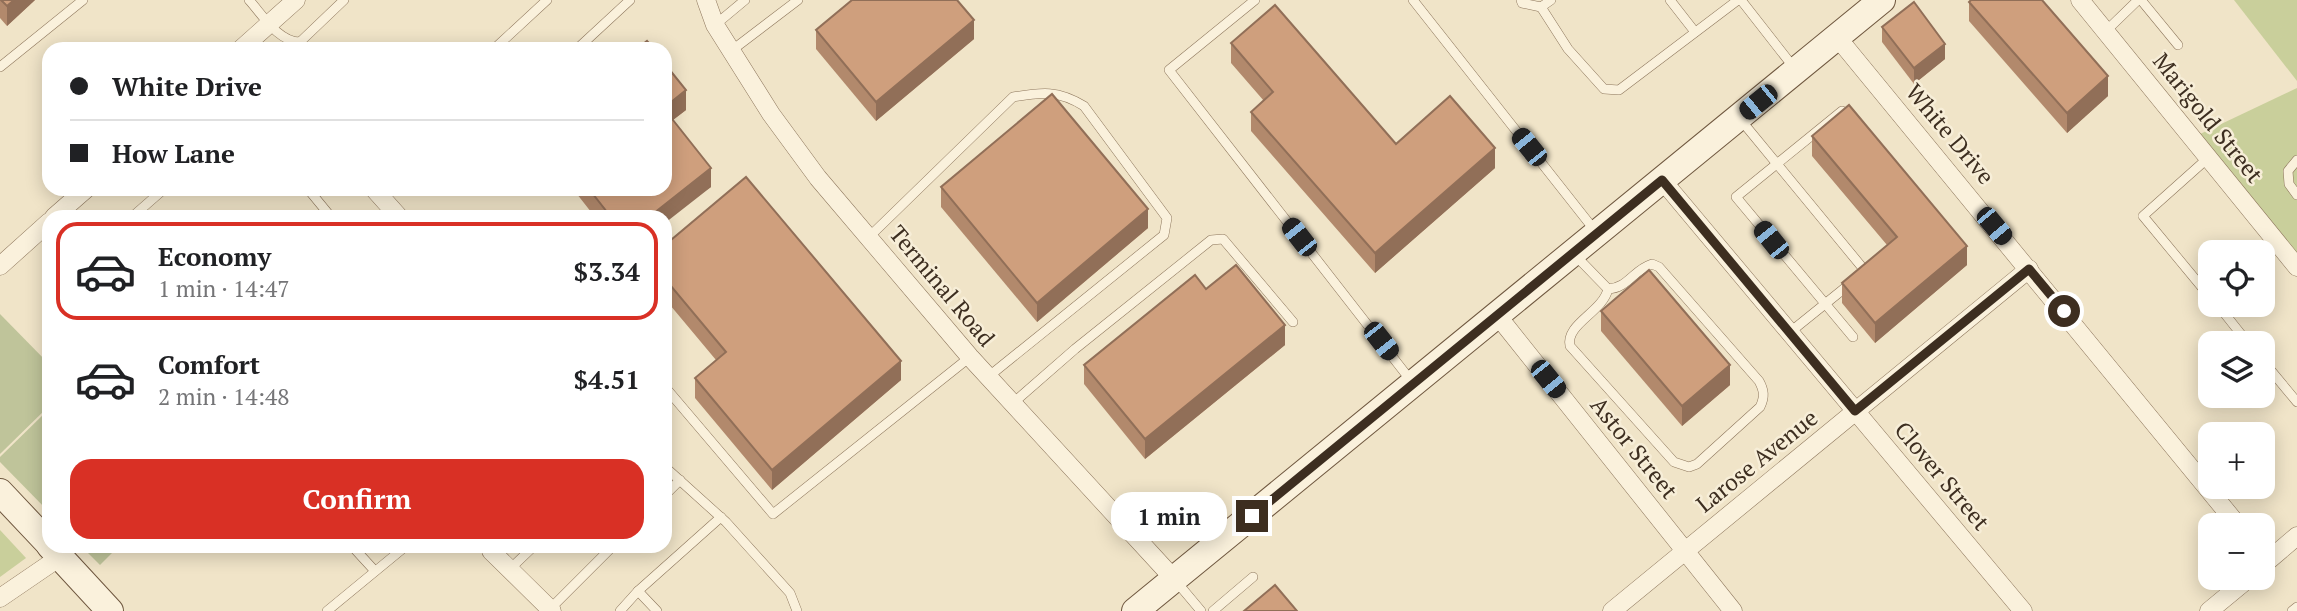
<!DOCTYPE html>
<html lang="en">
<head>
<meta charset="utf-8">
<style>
	body { margin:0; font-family:"PT Serif",serif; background:#f2f2f2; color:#202124; height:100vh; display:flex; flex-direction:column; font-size:26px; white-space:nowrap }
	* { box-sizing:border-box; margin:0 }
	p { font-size:23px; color:#757577 }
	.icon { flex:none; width:38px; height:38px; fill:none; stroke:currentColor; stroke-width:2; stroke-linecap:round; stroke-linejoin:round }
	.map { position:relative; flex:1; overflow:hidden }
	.details { position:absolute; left:42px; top:210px; width:630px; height:343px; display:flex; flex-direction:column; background:#fff; border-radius:21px; box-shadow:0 4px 18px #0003 }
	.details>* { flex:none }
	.top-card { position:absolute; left:42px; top:42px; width:630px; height:154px; border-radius:21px; box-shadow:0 4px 18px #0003; display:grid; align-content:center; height:154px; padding:0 28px; background:#fff }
	.buttons { position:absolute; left:2198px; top:240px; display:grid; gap:14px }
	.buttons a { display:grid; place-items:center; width:77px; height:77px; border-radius:14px; background:#fff; box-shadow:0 4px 18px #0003; font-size:35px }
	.end { position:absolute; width:32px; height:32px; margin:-16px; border:9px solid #3d2e20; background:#fff; box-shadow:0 0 0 4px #fff }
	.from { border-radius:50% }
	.bubble { position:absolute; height:49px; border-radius:21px; background:#fff; box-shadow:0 4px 18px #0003; font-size:23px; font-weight:600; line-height:49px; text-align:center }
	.car { position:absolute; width:21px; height:42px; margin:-21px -10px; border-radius:9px; box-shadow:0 0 5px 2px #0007; background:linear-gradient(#222 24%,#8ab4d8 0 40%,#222 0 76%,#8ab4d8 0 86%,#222 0) }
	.top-card b { display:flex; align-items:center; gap:24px; height:66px; font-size:26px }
	.top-card b+b { border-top:2px solid #e0e0e0 }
	.top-card i { width:18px; height:18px; background:#202124 }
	ul { padding:12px 0 0; list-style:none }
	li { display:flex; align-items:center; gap:21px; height:98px; margin:0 14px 10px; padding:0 14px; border:4px solid transparent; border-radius:21px }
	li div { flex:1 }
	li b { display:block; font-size:26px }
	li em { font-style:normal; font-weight:600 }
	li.on { border-color:#d93025 }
	li>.icon { width:63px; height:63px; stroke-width:1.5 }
	.button { display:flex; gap:14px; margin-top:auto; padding:14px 28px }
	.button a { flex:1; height:80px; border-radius:21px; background:#d93025; color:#fff; font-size:28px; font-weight:600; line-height:80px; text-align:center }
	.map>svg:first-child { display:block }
</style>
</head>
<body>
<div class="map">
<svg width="2297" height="611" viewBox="0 0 2297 611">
	<rect width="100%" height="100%" fill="#f0e4c8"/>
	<g fill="#c9cf9b">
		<polygon points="2234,0 2297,0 2297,81"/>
		<polygon points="2297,88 2297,262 2198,135"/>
		<polygon points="0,530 26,558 0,577"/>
	</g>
	<g fill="#bfc49a">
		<polygon points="0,314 49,364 49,406 0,454"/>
		<polygon points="49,409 49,512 0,462 0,457"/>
		<polygon points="81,546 119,546 100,565"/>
	</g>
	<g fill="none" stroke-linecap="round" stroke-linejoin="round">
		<defs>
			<g id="lane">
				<path d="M249 0C262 14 278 42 300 42L344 0"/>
				<polyline points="1255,0 1169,70 1412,382"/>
				<polyline points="1413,0 1596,232"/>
				<polyline points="1521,0 1522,3 1541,7"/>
				<polyline points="1551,0 1541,7 1568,49 1604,89 1619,90 1738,0"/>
				<polyline points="1670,0 1695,32"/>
				<polyline points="1741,0 1795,69"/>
				<polyline points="2141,0 2178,45"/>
				<polyline points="715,25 745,0"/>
				<polyline points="2106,31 2138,0"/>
				<polyline points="494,49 547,0"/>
				<polyline points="577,49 630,0"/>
				<polyline points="731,51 798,0"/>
				<polyline points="0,67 83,0"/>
				<polyline points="1842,111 1736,197 1853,337"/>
				<polyline points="1740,119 1866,272 1862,275"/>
				<polyline points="2208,158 2143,216 2210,297"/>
				<polyline points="2297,160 2288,171 2289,184 2297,195"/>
				<polyline points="308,189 331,217"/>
				<polyline points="132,217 164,189"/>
				<path d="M869 237 1013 97C1042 92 1058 90 1084 106L1167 218 1164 235 988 377"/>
				<polyline points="1574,254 1608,289"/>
				<path d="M1652 264 1659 267 1759 381C1764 390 1765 397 1760 407L1697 464 1689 467 1674 462 1570 346C1565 324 1603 312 1608 289 1628 288 1633 270 1652 264Z"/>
				<polyline points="2217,304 2248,343"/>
				<polyline points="1789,333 1851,283"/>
				<polyline points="2263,361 2297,402"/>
				<polyline points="665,387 773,514 970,357"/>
				<polyline points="1012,404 1075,349 1211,240 1223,239 1293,322"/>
				<polyline points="665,467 726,522 790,593 797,611"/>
				<polyline points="665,495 680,480"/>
				<polyline points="352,546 374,570"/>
				<polyline points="510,569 534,546"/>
				<polyline points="1175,580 1201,611"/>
				<polyline points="638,591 721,517"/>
				<polyline points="550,609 613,546"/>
				<polyline points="327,611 406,546"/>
				<polyline points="620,611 638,591 657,611"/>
				<polyline points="1213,611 1253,577"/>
				<polyline points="2292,611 2297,607"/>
			</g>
			<g id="street">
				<polyline points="706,0 715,25 771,114 818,178 970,357 1174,579"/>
				<polyline points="2080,0 2297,267"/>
				<polyline points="1837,37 2236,523"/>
				<polyline points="241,49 296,0"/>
				<polyline points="1662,180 2023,611"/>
				<polyline points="374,189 399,217"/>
				<polyline points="54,217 86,189"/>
				<polyline points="0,266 49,222"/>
				<polyline points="1497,315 1733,611"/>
				<polyline points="491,546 491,551 552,611"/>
				<polyline points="2263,565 2297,536"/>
				<polyline points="0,598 60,557"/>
				<polyline points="1612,611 2029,269"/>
				<polyline points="2209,611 2249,578"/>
			</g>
			<g id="secondary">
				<polyline points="0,492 49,544"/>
				<polyline points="50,546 110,611"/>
				<polyline points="1135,611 1882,0"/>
			</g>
		</defs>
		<use href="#lane" stroke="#8d765c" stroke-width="10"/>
		<use href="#street" stroke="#8d765c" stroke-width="19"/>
		<use href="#secondary" stroke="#6f573f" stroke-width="28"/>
		<use href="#lane" stroke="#faf1dc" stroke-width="9"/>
		<use href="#street" stroke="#faf1dc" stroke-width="18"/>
		<use href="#secondary" stroke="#faf1dc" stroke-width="26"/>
	</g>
	<g fill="#b2896c">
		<polygon points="0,0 35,0 7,26 0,18"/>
		<polygon points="1969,2 2108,96 2067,133 1969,21"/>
		<polygon points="1882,27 1945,59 1914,84 1882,42"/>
		<polygon points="816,30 974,39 876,121 816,49"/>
		<polygon points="1231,43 1396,144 1495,168 1375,273 1251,131 1251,112 1264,101 1231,63"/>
		<polygon points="665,64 686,110 673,120 711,187 665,217 595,217 573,189 665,189"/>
		<polygon points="1812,136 1967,265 1875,343 1842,303 1842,283 1887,245 1812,156"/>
		<polygon points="941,187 1148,228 1037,322 941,207"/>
		<polygon points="665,245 901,380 772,490 695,398 695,378 716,360 665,299"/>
		<polygon points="1206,289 1285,345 1145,459 1084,384 1084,365"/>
		<polygon points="1601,311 1730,385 1682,426 1601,331"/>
	</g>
	<g fill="#916f58">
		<polygon points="14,0 35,0 7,26 7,6"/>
		<polygon points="974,20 974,39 876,121 876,102"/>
		<polygon points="1945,44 1945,59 1914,84 1914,68"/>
		<polygon points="2108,76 2108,96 2067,133 2067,113"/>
		<polygon points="686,90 686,110 665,126 665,107"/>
		<polygon points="1495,148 1495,168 1375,273 1375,253"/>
		<polygon points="711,168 711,187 665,223 665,217 649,217"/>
		<polygon points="1148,209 1148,228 1037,322 1037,303"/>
		<polygon points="1967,246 1967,265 1875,343 1875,323"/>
		<polygon points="1285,325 1285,345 1145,459 1145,439"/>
		<polygon points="901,361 901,380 772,490 772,470"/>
		<polygon points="1730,365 1730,385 1682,426 1682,406"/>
	</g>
	<g fill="#cf9f7d" stroke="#916f58" stroke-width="2">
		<polygon points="1,0 14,0 7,6"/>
		<polygon points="852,0 957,0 974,20 876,102 816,30"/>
		<polygon points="1971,0 2042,0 2108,76 2067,113 1969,2"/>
		<polygon points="1914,2 1945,44 1914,68 1882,27"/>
		<polygon points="1275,5 1396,144 1450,96 1495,148 1375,253 1251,112 1273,92 1231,43"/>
		<polygon points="647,41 654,49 637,49"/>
		<polygon points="665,64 686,90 665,107"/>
		<polygon points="1052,94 1148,209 1037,303 941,187"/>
		<polygon points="1849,105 1967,246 1875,323 1842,283 1897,237 1812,136"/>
		<polygon points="665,110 711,168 649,217 611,217 589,189 665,189"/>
		<polygon points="746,177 901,361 772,470 695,378 726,352 665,279 665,245"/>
		<polygon points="1236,265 1285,325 1145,439 1084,365 1195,275 1206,289"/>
		<polygon points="1649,270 1730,365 1682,406 1601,311"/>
		<polygon points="1275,585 1297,611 1244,611"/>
	</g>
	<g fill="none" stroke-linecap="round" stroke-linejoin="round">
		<polyline stroke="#3d2e20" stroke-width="9" points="1252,516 1662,180 1855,411 2029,269 2064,311"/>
	</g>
	<g text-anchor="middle" stroke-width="5" stroke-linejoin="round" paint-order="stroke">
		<g font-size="23" fill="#3d2e20" stroke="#f7eed8">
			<text transform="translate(2208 118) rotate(51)" y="8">Marigold Street</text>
			<text transform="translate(1950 134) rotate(50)" y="8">White Drive</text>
			<text transform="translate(942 286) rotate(50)" y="8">Terminal Road</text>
			<text transform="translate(1634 448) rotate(51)" y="8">Astor Street</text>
			<text transform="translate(1757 461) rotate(-39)" y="8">Larose Avenue</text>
			<text transform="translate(1942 476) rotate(50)" y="8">Clover Street</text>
		</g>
	</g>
</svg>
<div class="buttons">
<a><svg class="icon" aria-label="locate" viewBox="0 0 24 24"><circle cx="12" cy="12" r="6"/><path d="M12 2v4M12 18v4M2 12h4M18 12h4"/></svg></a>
<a><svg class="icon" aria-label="layers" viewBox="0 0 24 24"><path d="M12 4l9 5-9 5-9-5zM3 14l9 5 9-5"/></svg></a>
<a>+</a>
<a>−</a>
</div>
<i class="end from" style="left:2064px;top:311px"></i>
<i class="end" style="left:1252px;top:516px"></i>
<div class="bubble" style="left:1111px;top:492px;width:116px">1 min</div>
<i class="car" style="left:1758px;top:102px;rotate:231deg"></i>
<i class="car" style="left:1529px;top:147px;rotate:321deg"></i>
<i class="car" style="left:1994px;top:226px;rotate:140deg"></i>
<i class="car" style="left:1299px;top:237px;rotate:322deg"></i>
<i class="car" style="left:1771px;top:240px;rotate:321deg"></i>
<i class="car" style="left:1381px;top:341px;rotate:142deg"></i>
<i class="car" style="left:1548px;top:379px;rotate:141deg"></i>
<div class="top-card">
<b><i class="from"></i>White Drive</b>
<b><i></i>How Lane</b>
</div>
<section class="details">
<ul>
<li class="on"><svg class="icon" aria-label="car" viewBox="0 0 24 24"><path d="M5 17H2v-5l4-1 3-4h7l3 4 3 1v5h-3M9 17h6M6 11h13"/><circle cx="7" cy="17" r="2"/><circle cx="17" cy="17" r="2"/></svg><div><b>Economy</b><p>1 min · 14:47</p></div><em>$3.34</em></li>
<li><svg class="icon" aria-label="car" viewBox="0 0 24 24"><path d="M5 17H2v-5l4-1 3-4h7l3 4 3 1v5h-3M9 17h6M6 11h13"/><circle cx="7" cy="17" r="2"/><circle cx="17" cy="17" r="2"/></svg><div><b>Comfort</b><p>2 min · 14:48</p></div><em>$4.51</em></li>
</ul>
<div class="button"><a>Confirm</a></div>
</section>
</div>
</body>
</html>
